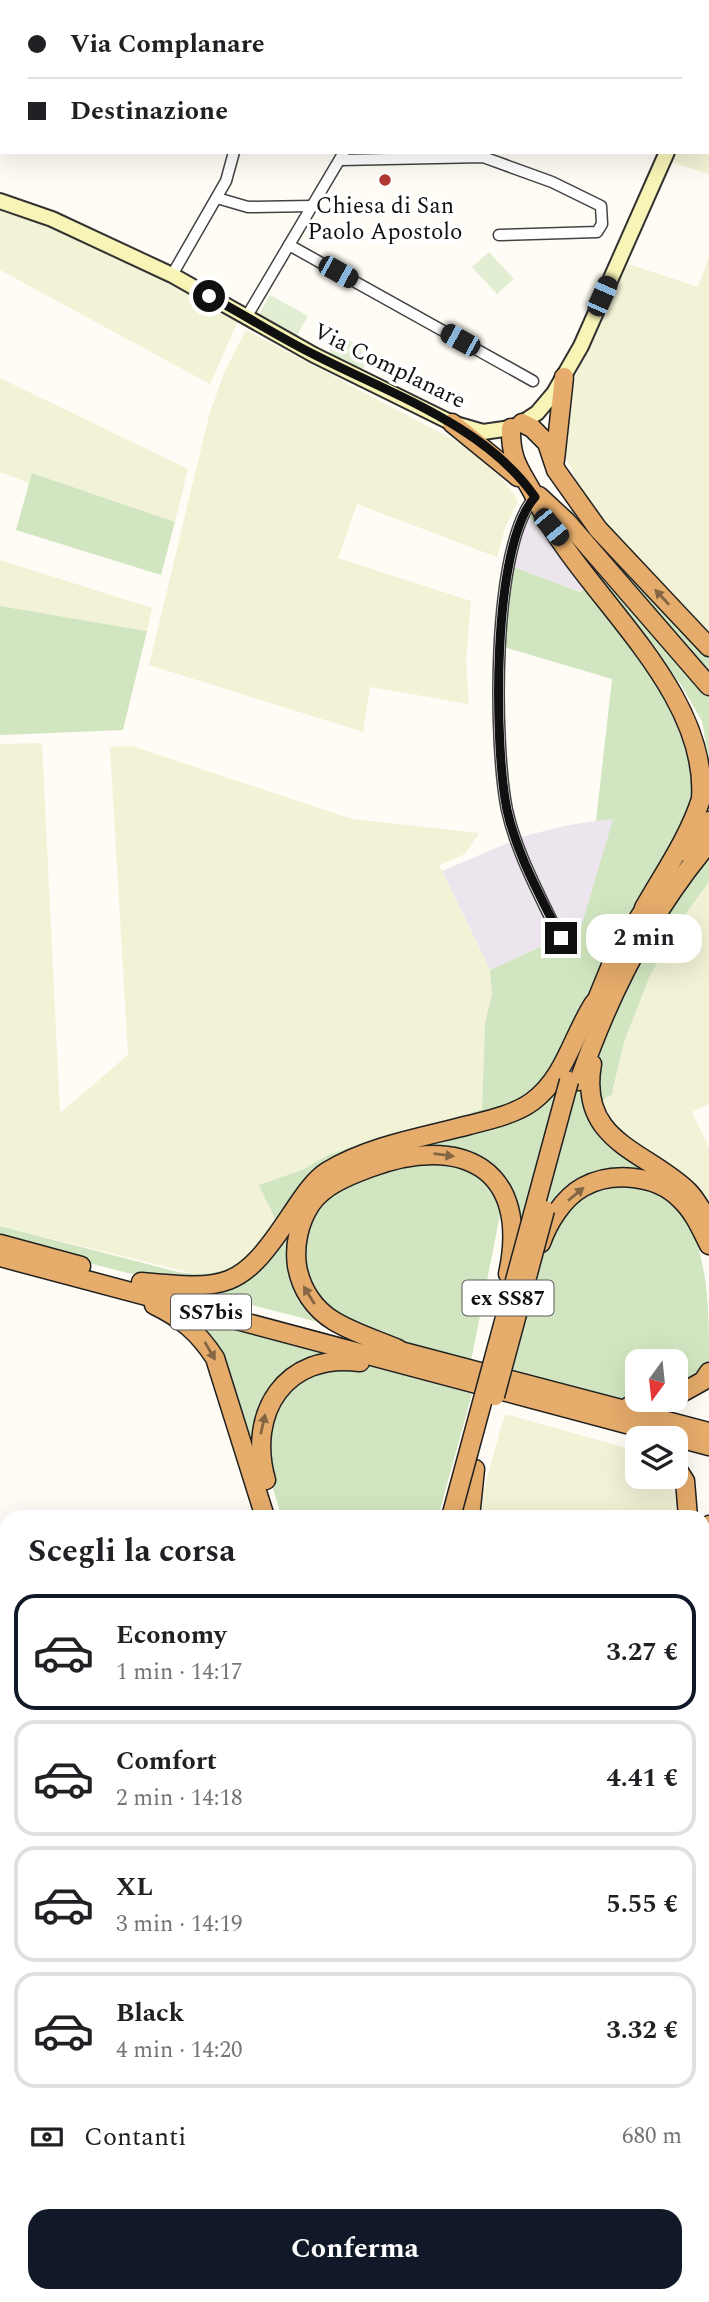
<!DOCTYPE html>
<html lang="it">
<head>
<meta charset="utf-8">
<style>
	body { margin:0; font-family:Spectral,serif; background:#f6f6f6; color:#202124; height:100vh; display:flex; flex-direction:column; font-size:26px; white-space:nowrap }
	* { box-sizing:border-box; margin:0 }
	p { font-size:23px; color:#757577 }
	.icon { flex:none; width:38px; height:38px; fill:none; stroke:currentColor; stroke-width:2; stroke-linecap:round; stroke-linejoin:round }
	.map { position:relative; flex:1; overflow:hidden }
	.drawer { position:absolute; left:0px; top:1510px; width:710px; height:793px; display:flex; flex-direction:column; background:#fff; border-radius:21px 21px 0 0; box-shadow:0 7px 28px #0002 }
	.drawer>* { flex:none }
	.hud { position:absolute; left:0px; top:0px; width:710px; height:154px; box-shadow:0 7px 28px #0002; display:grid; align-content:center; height:154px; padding:0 28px; background:#fff }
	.needle { width:46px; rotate:195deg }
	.fabs { position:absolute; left:625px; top:1349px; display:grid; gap:14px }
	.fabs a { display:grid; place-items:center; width:63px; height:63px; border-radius:14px; background:#fff; box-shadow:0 7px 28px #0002; font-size:35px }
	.end { position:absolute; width:32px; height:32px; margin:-16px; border:9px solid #101010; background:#fff; box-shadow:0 0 0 4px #fff }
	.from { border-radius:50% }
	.bubble { position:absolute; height:49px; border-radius:21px; background:#fff; box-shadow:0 7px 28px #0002; font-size:23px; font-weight:700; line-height:49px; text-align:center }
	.car { position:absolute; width:21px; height:42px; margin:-21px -10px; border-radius:9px; box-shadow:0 0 5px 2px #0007; background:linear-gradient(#222 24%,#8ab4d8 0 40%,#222 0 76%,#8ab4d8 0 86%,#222 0) }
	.hud b { display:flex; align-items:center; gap:24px; height:66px; font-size:26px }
	.hud b+b { border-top:2px solid #e0e0e0 }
	.hud i { width:18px; height:18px; background:#202124 }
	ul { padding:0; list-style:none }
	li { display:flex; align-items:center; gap:21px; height:116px; margin:0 14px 10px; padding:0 14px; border:4px solid #e0e0e0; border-radius:21px }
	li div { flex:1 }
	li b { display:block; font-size:26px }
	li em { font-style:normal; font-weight:700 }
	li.active { border-color:#111827 }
	li>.icon { width:63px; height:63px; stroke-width:1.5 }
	h2 { padding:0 28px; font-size:32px; line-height:84px }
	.pay { display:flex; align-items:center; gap:18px; height:77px; padding:0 28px; font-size:26px }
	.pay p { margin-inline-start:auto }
	.action { display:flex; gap:14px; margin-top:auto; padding:14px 28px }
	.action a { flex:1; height:80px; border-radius:21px; background:#111827; color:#fff; font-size:28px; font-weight:700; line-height:80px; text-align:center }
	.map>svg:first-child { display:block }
</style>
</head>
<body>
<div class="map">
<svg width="709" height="2302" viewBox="0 0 709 2302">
	<rect width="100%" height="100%" fill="#fefcf4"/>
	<g fill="#ede5ed">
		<polygon points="526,513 586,587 581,592 511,566"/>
		<polygon points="614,818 572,959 561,937 490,970 442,871 524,836 569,825"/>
	</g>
	<g fill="#f2f2d6">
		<polygon points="709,64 709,174 667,161 672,152 709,152"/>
		<polygon points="0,207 106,252 234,316 237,323 210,384 0,270"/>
		<polygon points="709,257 709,637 587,505 565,455 564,429 576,376 622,262 698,287"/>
		<polygon points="246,330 463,445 499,476 516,497 518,502 505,528 497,557 357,504 338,558 471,601 466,661 469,704 370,687 363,732 149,665 209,416 224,373"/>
		<polygon points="0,378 188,469 175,522 33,473 29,483 0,472"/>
		<polygon points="0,560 152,608 147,631 0,606"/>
		<polygon points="42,743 60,1113 128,1055 110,747 132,746 352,819 479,833 465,854 439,865 490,970 492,994 485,1023 482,1109 411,1134 364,1143 328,1155 302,1170 260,1185 275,1219 246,1258 222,1272 204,1276 0,1226 0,744"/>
		<polygon points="709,882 709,1104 692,1112 709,1148 709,1208 628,1141 611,1122 602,1101 608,1098 614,1088 624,1042 649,978 684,916"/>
		<polygon points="505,1414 637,1451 637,1477 670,1478 677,1501 675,1517 476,1517"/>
		<polygon points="0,1542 7,1558 7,1651 0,1646"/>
		<polygon points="709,1557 709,2026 704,2027 704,1569"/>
		<polygon points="0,1652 7,1656 7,1892 0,1887"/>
		<polygon points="0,1896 7,1902 7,2140 0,2137"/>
		<polygon points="709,2030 709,2302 214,2302 216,2296 704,2296 704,2031"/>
		<polygon points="0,2141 7,2144 7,2221 0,2218"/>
	</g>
	<g fill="#d1e6c0">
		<polygon points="32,473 175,522 161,575 16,530"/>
		<path d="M529 506 684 703 694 725 701 766 699 789 688 820 609 946 562 1053 545 1081 552 1088 557 1083 584 1090C607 1169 659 1155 696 1210L686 1215C709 1266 709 1306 709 1362L701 1374 676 1393V1362H637V1400H652L632 1401 509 1372 537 1268 558 1217 525 1207 518 1230 514 1208 500 1215 471 1361C429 1350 380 1343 343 1321 297 1294 282 1226 330 1191 346 1180 366 1174 384 1168L380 1160C321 1179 266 1220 300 1290 306 1303 326 1315 329 1325L202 1292C268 1282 274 1235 312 1192 329 1172 353 1164 378 1157L375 1148C310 1168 302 1193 267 1245 254 1264 232 1279 210 1282 157 1288 54 1252 0 1237V1226L178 1272C233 1280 245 1260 275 1219L259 1185 302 1170 328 1155 364 1143 411 1134 482 1109 485 1023 492 994 490 970 562 937 572 958 613 819 596 821 612 679 504 647 511 566 580 592 586 587 526 513Z"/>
		<polygon points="572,507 709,652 709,762 702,721 680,683 555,524 660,618 569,512"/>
		<polygon points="0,606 147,631 123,730 0,735"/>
		<polygon points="709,854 709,882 684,916 649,978 624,1042 612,1094 602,1101 596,1065 621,996 650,938"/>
		<polygon points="188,1316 334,1354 285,1379 259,1467"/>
		<polygon points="362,1364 472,1394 438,1517 274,1517 281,1515 266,1465 269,1417 298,1378"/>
	</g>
	<g fill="#e2eed1">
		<polygon points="489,252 514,279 497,294 472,267"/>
		<polygon points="270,295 308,316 296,337 259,315"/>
		<polygon points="339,335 372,353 361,372 328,354"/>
	</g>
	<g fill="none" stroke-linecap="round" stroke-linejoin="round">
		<defs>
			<g id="street">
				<polyline points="227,0 228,2"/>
				<polyline points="394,2 394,0"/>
				<polyline points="340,160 483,157 552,182 601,206 602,224 597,232 499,235"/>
				<polyline points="217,198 248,207 312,206"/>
				<polyline points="289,245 533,381"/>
				<polyline points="172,275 226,181 234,152"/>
				<polyline points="247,316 344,152"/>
				<path d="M535 497C491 545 494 746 507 810 517 855 541 897 560 938"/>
			</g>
			<g id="secondary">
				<polyline points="694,2 695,0"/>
				<polyline points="0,201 52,219 172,275 314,355 452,423 483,432 511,428 522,423 537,413 554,393 581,346 667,152"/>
			</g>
			<g id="highway">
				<polyline points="452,423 518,477"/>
				<polyline points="522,423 532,428 547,443 556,470 598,529 709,647"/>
				<path d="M511 428C510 464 523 472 537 501 580 592 709 687 701 799 689 837 664 873 644 908"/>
				<polyline points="555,460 564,377"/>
				<polyline points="539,496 567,522 709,686"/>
				<polyline points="686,852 709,821"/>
				<polyline points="591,1014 614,958 650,900"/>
				<path d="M592 1064C578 1142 645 1150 688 1191 697 1200 703 1212 709 1223"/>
				<path d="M579 1081C609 994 650 913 709 843"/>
				<path d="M541 1243C548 1223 563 1198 583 1187 612 1171 657 1175 680 1199 694 1212 701 1229 709 1245"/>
				<polyline points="0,1244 81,1266"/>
				<polyline points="0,1257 709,1446"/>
				<path d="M141 1282C227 1290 241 1290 290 1216 301 1200 312 1181 328 1171 369 1146 423 1137 469 1125 489 1120 516 1114 533 1101 565 1077 573 1035 594 1003"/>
				<path d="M154 1305C181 1318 198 1332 215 1358L265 1517"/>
				<polyline points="385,1347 709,1432"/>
				<path d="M398 1349C377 1340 354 1333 334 1321 314 1309 301 1289 297 1266 294 1245 299 1222 311 1204 324 1185 348 1176 369 1168 461 1133 531 1168 508 1274"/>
				<polyline points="676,1396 703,1381 709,1372"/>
				<polyline points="629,1406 664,1400"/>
				<polyline points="676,1467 685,1481 688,1517"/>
				<path d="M266 1480C247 1413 285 1352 360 1362"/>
				<polyline points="470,1517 475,1469"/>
				<polyline points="704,1533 709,1525"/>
				<polyline points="183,2302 185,2296"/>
			</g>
		</defs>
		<use href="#street" stroke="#434343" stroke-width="13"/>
		<use href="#secondary" stroke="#323232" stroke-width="18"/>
		<use href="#highway" stroke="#212121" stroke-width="21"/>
		<use href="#street" stroke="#fff" stroke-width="10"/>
		<use href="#secondary" stroke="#f7f4b6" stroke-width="14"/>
		<use href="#highway" stroke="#e5ac6b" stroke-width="18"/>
		<defs>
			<g id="highway-bridge">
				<polyline points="495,1396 545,1210"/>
				<polyline points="451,1517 569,1081"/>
			</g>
		</defs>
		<use href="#highway-bridge" stroke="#212121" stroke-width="21" stroke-linecap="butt"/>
		<use href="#highway-bridge" stroke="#e5ac6b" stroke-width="18"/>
	</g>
	<defs><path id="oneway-solid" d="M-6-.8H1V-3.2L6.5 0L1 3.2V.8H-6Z" transform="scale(1.75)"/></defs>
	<g fill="#856642">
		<use href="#oneway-solid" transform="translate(662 597) rotate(-133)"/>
		<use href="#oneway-solid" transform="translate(444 1155) rotate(7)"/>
		<use href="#oneway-solid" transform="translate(576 1194) rotate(-40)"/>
		<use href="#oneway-solid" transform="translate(309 1295) rotate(-122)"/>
		<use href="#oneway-solid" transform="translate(210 1351) rotate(60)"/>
		<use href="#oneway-solid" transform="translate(263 1424) rotate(-77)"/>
	</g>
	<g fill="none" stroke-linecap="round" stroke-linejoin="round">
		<path stroke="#101010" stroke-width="9" d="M209 296C245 315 280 338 317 356 391 394 486 426 535 497 491 546 494 746 507 810 517 855 541 897 561 938"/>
	</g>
	<circle fill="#b23936" stroke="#fff" stroke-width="2.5" cx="385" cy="180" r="7"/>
	<g text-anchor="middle" stroke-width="7" stroke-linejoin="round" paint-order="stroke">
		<g fill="#fff" stroke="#585858" stroke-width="2">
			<rect x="462.5" y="1280.5" width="91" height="35" rx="5"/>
			<rect x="171" y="1294.5" width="80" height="35" rx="5"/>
		</g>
		<g font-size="21" font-weight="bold" fill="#101010">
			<text x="508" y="1305">ex SS87</text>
			<text x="211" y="1319">SS7bis</text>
		</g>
		<g font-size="23" fill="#101010" stroke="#fff">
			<text x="385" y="213">Chiesa di San<tspan x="385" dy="26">Paolo Apostolo</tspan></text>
		</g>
		<g font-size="23" fill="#101010" stroke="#fff">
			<text transform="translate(390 365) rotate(26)" y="8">Via Complanare</text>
		</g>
	</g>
</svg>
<div class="fabs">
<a><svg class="needle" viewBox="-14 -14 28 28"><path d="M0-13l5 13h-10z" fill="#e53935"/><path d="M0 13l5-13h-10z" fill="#757577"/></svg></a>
<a><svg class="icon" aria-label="layers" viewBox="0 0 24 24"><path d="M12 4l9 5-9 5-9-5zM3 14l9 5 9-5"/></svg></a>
</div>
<i class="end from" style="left:209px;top:296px"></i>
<i class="end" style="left:561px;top:938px"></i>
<div class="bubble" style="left:586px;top:914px;width:116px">2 min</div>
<i class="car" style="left:338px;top:272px;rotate:119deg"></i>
<i class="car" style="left:602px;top:296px;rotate:24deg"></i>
<i class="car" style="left:460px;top:340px;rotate:299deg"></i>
<i class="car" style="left:551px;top:527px;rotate:140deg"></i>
<div class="hud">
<b><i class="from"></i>Via Complanare</b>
<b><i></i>Destinazione</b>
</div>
<section class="drawer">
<h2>Scegli la corsa</h2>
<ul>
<li class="active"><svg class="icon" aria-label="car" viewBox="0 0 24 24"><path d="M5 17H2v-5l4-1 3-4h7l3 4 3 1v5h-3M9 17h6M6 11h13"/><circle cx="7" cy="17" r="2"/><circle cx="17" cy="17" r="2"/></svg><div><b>Economy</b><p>1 min · 14:17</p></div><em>3.27 €</em></li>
<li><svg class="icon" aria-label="car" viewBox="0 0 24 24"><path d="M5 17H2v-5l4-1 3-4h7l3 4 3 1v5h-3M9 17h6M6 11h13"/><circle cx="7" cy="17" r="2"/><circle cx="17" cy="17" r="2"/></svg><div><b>Comfort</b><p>2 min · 14:18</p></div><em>4.41 €</em></li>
<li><svg class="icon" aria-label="car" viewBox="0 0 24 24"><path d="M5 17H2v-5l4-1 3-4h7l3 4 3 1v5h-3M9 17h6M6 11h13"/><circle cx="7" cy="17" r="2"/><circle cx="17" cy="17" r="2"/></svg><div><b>XL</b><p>3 min · 14:19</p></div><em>5.55 €</em></li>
<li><svg class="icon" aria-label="car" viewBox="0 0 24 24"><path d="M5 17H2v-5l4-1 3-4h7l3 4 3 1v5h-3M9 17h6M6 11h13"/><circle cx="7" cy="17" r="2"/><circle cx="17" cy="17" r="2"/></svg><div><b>Black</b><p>4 min · 14:20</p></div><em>3.32 €</em></li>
</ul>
<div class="pay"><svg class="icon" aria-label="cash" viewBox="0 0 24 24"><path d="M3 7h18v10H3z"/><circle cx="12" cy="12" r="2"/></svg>Contanti<p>680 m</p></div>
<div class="action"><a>Conferma</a></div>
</section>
</div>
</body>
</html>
